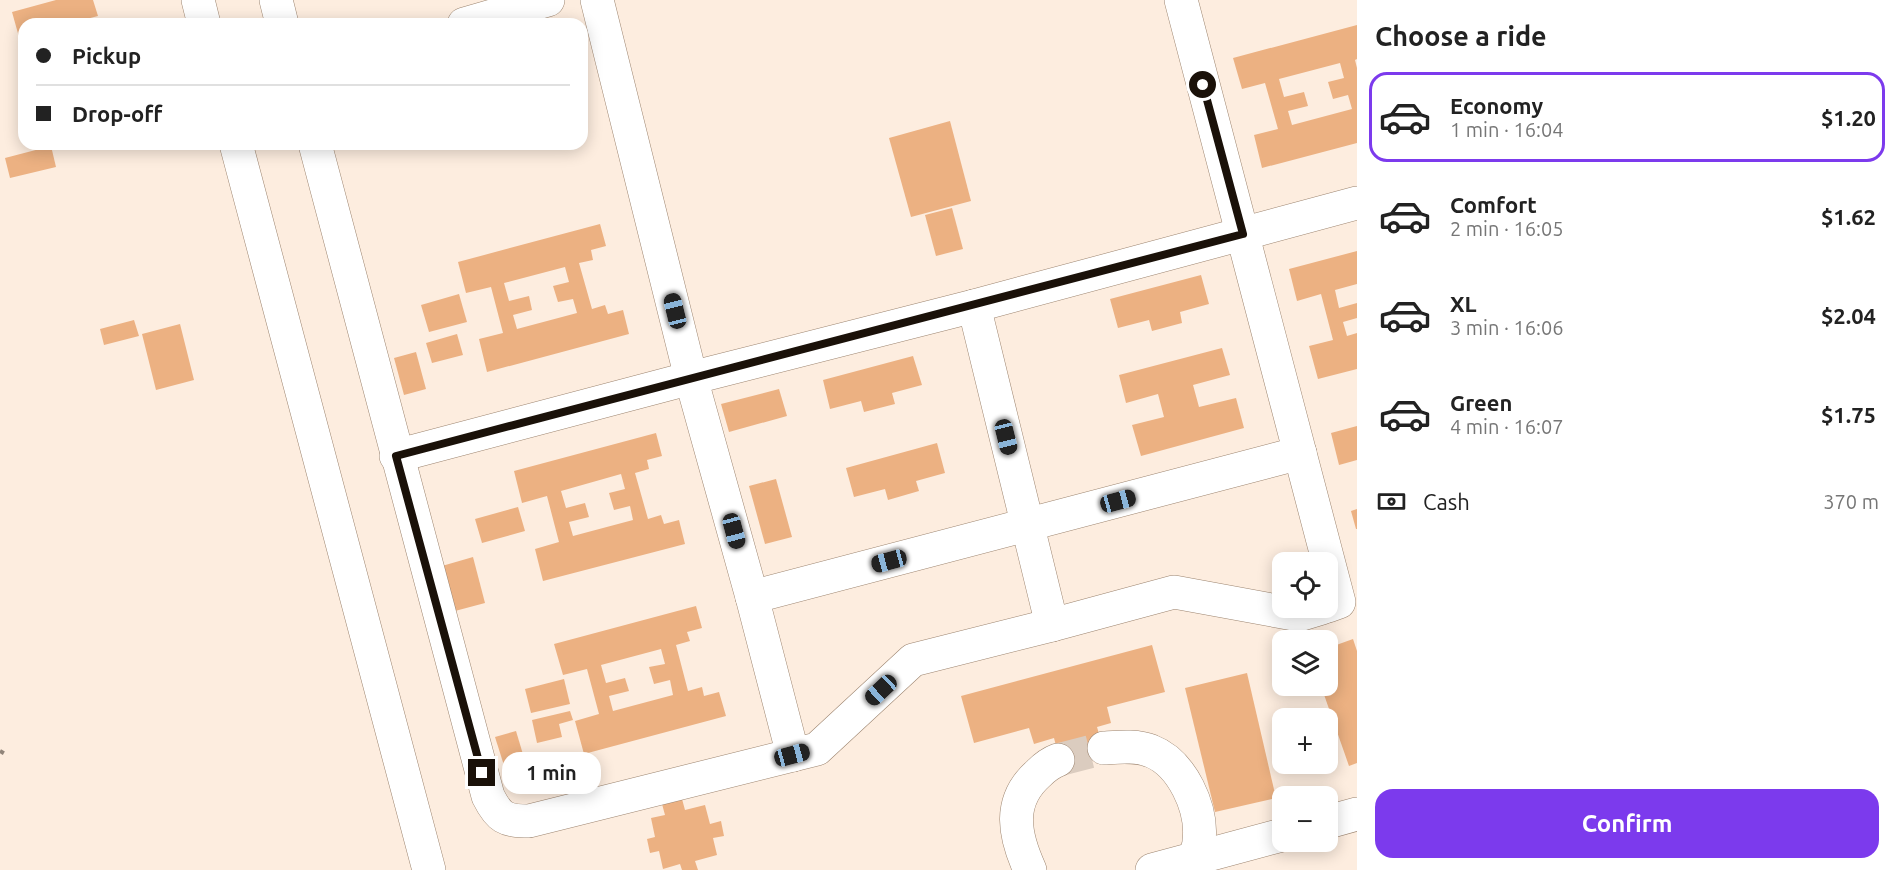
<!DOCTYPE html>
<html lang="en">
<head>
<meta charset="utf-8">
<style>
	body { margin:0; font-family:Ubuntu,sans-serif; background:#f6f6f6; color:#222; height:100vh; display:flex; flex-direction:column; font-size:22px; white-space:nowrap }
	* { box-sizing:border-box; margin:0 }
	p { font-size:20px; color:#767676 }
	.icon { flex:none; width:33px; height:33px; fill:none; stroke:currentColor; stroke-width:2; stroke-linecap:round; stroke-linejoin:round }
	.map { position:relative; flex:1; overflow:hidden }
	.details { display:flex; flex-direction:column; background:#fff; width:540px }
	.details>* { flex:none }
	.guide { position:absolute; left:18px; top:18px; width:570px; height:132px; border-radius:18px; box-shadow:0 3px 15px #0003; display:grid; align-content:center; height:132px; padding:0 18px; background:#fff }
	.buttons { position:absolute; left:1272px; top:552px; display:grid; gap:12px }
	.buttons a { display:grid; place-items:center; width:66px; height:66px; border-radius:12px; background:#fff; box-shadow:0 3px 15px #0003; font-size:30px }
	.end { position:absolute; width:27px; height:27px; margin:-14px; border:8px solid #1a1109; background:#fff; box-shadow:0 0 0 3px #fff }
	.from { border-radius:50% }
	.bubble { position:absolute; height:42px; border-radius:18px; background:#fff; box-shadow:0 3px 15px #0003; font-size:20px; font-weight:700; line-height:42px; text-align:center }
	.car { position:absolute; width:18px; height:36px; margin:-18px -9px; border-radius:8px; box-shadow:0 0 4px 2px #0007; background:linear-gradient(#222 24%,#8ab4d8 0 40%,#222 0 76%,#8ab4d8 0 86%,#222 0) }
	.guide b { display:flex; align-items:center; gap:21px; height:57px; font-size:22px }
	.guide b+b { border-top:2px solid #e0e0e0 }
	.guide i { width:15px; height:15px; background:#222 }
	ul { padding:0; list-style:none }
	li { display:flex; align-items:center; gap:18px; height:90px; margin:0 12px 9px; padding:0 6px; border:3px solid transparent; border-radius:18px }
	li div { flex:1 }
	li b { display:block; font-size:22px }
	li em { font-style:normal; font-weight:700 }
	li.selected { border-color:#7c3aed }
	li>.icon { width:54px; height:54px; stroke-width:1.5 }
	h2 { padding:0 18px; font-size:27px; line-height:72px }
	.pay { display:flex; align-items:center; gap:15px; height:66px; padding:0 18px; font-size:22px }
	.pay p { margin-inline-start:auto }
	.action { display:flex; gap:12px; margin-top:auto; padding:12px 18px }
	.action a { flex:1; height:69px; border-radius:18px; background:#7c3aed; color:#fff; font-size:24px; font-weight:700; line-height:69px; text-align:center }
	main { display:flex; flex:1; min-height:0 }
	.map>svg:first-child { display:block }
</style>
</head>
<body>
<main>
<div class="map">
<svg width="1357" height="870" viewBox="0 0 1357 870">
	<rect width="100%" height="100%" fill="#fdeddf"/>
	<g fill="#ecb182" fill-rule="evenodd">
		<polygon points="56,0 93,0 98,16 67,24 24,24 24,35 19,37 12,12"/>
		<path d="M1357 25V59L1355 60 1357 68V143L1262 168 1254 135 1278 129 1265 83 1242 89 1233 58ZM1340 63 1344 78 1328 82 1333 99 1348 95 1352 109 1292 125 1288 111 1308 106 1304 92 1284 97 1279 79Z"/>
		<polygon points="950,121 971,201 911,217 889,138"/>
		<polygon points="51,146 56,167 10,178 5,158"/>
		<polygon points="952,208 963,249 936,256 925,215"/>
		<path d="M600 224 606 246 591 250 593 260 579 263 592 309 605 305 608 314 623 310 629 334 487 372 479 339 503 333 491 287 466 293 458 262ZM565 267 569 282 553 286 558 302 573 299 577 313 517 329 513 315 532 310 529 296 509 301 504 283Z"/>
		<polygon points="1357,251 1357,284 1335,290 1339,308 1357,303 1357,318 1343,322 1347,336 1357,333 1357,369 1318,379 1309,346 1333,340 1321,294 1297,301 1289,269"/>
		<polygon points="1201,275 1209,304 1180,312 1182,323 1152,331 1149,320 1118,328 1110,299"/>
		<polygon points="459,294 467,322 429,332 421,305"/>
		<polygon points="134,320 139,336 104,345 100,329"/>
		<polygon points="180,324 194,380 156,390 142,334"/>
		<polygon points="457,334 463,355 432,363 426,343"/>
		<polygon points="1222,348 1230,375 1193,385 1199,407 1236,398 1244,428 1141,456 1132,425 1164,417 1158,394 1126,403 1119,375"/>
		<polygon points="416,352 426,389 404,395 394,358"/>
		<polygon points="913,356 922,385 892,393 895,404 864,412 861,401 830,409 823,380"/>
		<polygon points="779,389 787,416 729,432 721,404"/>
		<polygon points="1357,426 1357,460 1339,465 1331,433"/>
		<path d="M656 433 662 456 647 460 649 469 635 473 648 519 661 515 664 524 679 520 685 544 543 581 535 549 559 542 547 496 522 503 514 471ZM621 474 625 489 609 493 614 510 630 506 633 520 573 536 569 522 589 517 585 503 566 508 561 491Z"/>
		<polygon points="937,443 945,473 916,481 919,491 888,500 885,489 854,497 846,468"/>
		<polygon points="776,479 792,537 765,544 749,486"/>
		<polygon points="518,507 525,531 482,543 475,519"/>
		<polygon points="1357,509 1357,529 1356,529 1351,511"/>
		<polygon points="473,557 485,603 455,611 442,566"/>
		<path d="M696 606 702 628 687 632 690 641 676 645 688 691 702 687 704 696 719 692 726 716 584 754 575 721 599 714 587 669 563 675 554 644ZM661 649 665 664 649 667 654 684 670 680 673 695 613 711 609 696 629 691 625 678 606 683 601 665Z"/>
		<polygon points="1353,639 1357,651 1357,763 1349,766 1321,686 1328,686 1328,648"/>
		<polygon points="1152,645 1165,692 1107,707 1111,723 1097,727 1105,754 1061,765 1054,738 1034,744 1029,728 974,743 961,696"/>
		<polygon points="1247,673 1276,798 1215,812 1185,688"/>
		<polygon points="564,679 570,704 531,713 525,689"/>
		<polygon points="570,711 573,720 559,724 562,737 537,743 532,720"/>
		<polygon points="516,731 528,771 508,778 495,737"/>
		<polygon points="682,799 685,810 705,805 710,824 721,821 724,836 713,838 717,855 695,861 698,870 682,870 680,864 663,869 659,851 650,853 647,839 655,837 651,818 665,815 662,804"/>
	</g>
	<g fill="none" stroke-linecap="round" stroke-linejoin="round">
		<polyline stroke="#dbccbf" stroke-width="33" stroke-dasharray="33 16" stroke-linecap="butt" points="1058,760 1104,748"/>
		<defs>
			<g id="minor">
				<polyline points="198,0 204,24"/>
				<polyline points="276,0 282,24"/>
				<polyline points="597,0 691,378 752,597 793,755"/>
				<polyline points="1181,0 1339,602 1328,606"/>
				<polyline points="464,24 548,0"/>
				<polyline points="236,144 429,870"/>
				<path d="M315 144 488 796C499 818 505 821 529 821L817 749 913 660 1052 625 1174 592 1299 615 1322 608"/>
				<polyline points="974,306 1052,625"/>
				<polyline points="396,456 691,378 974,306 1357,203"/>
				<polyline points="752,597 1300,453"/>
				<path d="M1104 748C1119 747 1137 745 1151 751 1182 763 1203 808 1199 841 1199 846 1196 853 1194 859"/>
				<polyline points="1328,822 1357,814"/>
				<path d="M1030 870C1014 835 1007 801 1039 773 1045 767 1050 763 1058 760"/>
				<polyline points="1152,870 1282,835"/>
			</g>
		</defs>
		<use href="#minor" stroke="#9c846f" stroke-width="34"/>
		<polyline stroke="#91857a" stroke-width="4" stroke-dasharray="4.5 4.5" stroke-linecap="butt" points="0,751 5,754"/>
		<use href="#minor" stroke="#fff" stroke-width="33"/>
	</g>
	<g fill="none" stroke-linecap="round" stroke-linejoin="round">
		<path stroke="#1a1109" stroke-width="8" d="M482 773 396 456C678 381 961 310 1243 234L1203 85"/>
	</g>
</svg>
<div class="buttons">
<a><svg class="icon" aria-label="locate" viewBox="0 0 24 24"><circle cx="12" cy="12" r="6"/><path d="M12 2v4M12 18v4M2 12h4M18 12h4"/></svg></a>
<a><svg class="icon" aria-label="layers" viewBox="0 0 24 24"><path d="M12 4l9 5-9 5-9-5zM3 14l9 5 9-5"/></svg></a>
<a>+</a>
<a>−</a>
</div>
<i class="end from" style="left:1203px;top:85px"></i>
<i class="end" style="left:482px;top:773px"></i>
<div class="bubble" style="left:502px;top:752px;width:99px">1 min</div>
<i class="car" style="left:675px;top:311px;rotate:346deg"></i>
<i class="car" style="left:1006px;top:437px;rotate:166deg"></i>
<i class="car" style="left:1118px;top:501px;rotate:75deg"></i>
<i class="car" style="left:734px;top:531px;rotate:165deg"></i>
<i class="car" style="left:889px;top:561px;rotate:255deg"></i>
<i class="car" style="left:881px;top:690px;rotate:227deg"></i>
<i class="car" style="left:792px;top:755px;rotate:75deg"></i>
<div class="guide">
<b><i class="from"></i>Pickup</b>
<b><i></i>Drop-off</b>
</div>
</div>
<section class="details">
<h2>Choose a ride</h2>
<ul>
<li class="selected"><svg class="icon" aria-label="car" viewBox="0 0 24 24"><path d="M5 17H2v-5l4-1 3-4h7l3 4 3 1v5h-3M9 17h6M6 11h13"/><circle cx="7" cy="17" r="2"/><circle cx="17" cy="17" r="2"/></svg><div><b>Economy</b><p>1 min · 16:04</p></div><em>$1.20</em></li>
<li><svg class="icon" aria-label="car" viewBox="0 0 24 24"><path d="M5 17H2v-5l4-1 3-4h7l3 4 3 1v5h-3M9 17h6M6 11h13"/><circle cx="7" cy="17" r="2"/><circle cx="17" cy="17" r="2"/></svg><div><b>Comfort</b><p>2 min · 16:05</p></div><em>$1.62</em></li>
<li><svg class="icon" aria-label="car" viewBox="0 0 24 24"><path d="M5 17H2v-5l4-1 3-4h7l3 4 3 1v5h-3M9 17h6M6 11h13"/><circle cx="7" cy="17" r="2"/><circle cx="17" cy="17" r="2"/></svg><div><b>XL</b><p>3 min · 16:06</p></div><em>$2.04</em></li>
<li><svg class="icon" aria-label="car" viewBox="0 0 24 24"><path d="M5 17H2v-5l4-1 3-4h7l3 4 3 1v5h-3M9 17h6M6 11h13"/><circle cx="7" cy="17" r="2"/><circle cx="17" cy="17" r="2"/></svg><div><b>Green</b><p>4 min · 16:07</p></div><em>$1.75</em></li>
</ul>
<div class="pay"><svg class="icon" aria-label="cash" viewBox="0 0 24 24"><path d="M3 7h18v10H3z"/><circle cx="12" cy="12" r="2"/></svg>Cash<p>370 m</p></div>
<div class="action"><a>Confirm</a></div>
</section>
</main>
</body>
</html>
